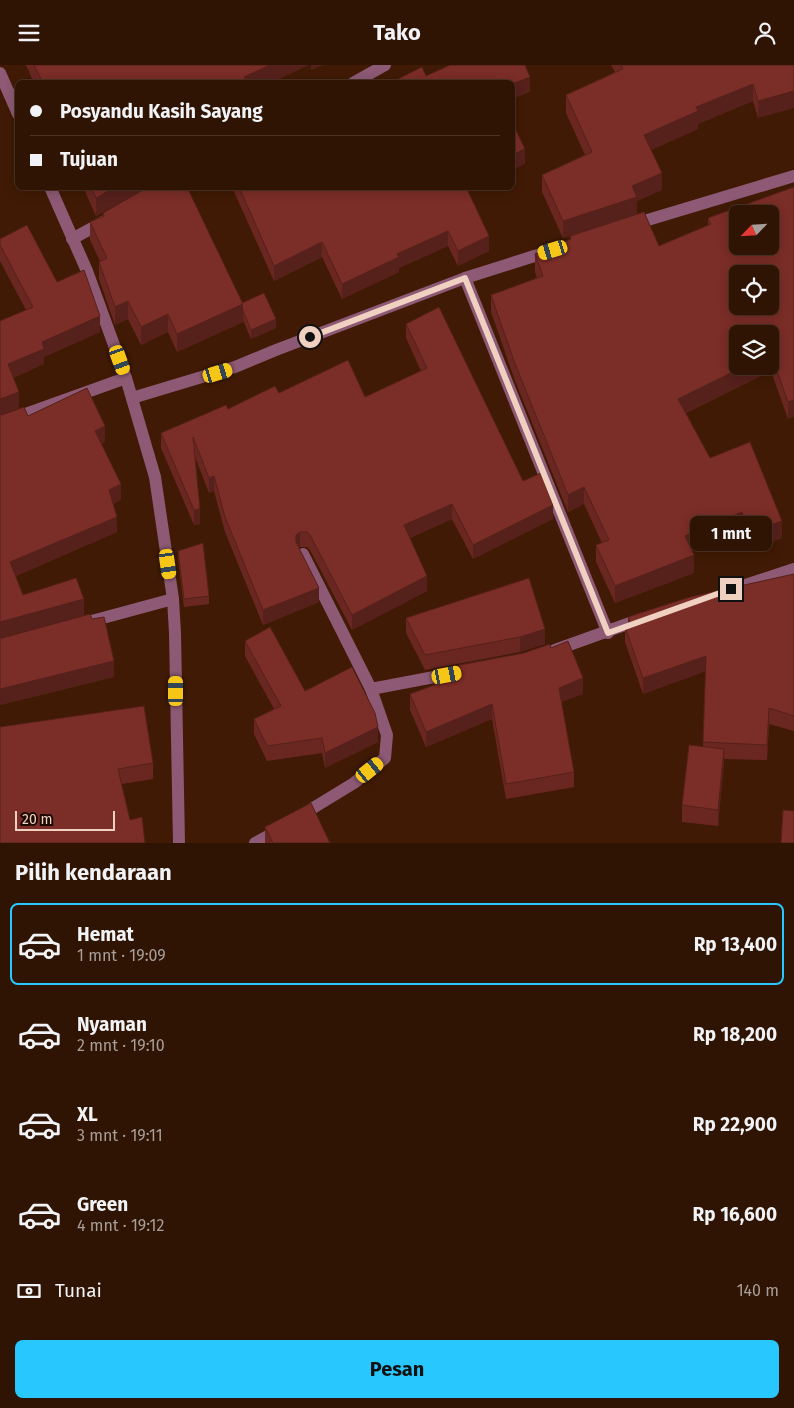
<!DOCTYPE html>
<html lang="id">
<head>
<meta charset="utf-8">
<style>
	body { margin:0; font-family:"Fira Sans",sans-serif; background:#3c2112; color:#f1f3f6; height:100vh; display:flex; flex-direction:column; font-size:19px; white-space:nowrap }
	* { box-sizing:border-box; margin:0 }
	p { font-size:16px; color:#a89e9a }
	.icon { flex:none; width:28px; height:28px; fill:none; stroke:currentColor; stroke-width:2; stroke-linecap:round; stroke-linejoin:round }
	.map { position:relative; height:778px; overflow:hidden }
	.sheet { display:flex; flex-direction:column; background:#301403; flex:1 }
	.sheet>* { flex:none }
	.top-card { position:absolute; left:15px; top:15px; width:500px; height:110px; border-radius:8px; box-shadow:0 2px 12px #0003,0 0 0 1px #4b3325; display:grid; align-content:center; height:110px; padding:0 15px; background:#301403 }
	.needle { width:32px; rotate:245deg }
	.tools { position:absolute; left:729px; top:140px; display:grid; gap:10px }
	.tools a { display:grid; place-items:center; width:50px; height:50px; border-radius:8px; background:#301403; box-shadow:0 2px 12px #0003,0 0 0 1px #4b3325; font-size:25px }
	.scale { position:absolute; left:15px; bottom:12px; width:100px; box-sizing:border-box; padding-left:5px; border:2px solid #f0d0c0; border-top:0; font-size:14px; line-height:18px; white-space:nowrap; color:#f0d0c0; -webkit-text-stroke:4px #1e0901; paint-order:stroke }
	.end { position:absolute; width:22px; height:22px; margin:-11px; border:6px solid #f0d0c0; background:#111; box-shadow:0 0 0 2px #111 }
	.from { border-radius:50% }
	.bubble { position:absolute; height:35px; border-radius:8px; background:#301403; box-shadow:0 2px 12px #0003,0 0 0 1px #4b3325; font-size:16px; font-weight:700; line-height:35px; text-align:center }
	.car { position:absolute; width:15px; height:30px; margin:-15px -8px; border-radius:6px; box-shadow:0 0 4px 1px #0007; background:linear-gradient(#f5c518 24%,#345 0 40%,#f5c518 0 76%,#345 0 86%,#f5c518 0) }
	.top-card b { display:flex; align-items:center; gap:18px; height:48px; font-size:19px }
	.top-card b+b { border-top:1px solid #4b3325 }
	.top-card i { width:12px; height:12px; background:#f1f3f6 }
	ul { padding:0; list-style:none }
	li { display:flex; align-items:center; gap:15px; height:82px; margin:0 10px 8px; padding:0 5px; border:2px solid transparent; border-radius:8px }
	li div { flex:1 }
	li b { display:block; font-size:19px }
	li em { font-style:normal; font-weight:700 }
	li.on { border-color:#28c8ff }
	li>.icon { width:45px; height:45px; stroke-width:1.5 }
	h2 { padding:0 15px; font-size:22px; line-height:60px }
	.pay { display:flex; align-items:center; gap:12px; height:55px; padding:0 15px; font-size:19px }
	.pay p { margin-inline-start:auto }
	.button { display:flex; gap:10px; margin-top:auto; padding:10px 15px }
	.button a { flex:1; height:58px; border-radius:8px; background:#28c8ff; color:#111; font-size:20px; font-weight:700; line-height:58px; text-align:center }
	header { display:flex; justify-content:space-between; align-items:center; height:65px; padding:0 15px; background:#301403; font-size:22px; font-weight:700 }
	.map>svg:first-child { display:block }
</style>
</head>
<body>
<header><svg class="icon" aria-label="menu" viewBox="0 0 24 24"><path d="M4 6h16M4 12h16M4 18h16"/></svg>Tako<svg class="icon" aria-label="person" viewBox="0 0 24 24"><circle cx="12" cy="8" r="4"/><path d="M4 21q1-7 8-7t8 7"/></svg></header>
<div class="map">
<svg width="794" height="778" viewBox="0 0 794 778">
	<rect width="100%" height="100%" fill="#401a04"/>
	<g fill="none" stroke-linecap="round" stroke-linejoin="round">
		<g stroke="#8d5974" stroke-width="12">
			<polyline points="0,8 18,49"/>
			<polyline points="353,18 385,0"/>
			<polyline points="50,122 87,206 126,313 155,412 173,534 175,568 179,778"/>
			<polyline points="631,160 794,111"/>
			<polyline points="72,174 105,156"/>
			<polyline points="465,213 608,568"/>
			<polyline points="132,333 235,302 276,285 465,213 550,186"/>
			<polyline points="0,358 126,313"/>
			<polyline points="730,525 794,504"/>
			<polyline points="88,557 173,534"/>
			<polyline points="555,585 644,553"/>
			<polyline points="371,624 450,609"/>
			<polyline points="300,751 354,718 385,693 387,670 371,624 303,489"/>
			<polyline points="255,778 279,765"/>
		</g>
	</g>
	<g fill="#6a2722">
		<polygon points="26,0 308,0 271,18 34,18"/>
		<polygon points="611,0 794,0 758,53 753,36 698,59 698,64 651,85 662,125 637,136 637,149 659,181 708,160 708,153 794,122 788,354 771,306 686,348 710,393 782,473 750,485 742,465 692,486 694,508 615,538 596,497 596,480 602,478 584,439 568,447 514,313 491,247 491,230 537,213 535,207 535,189 570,175 570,171 563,173 542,127 542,110 585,90 566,48 566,30 615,7"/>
		<polygon points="83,122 147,122 96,151"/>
		<polygon points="232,122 475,122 468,126 489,186 458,201 448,181 399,203 399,207 342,234 322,192 274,216"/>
		<polygon points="103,148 242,238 276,263 251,274 243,255 243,257 177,287 168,267 141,280 128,254 115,260 99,214 99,197 100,196 90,175 90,157 103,151"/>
		<polygon points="0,174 57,217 100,267 44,292 44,299 13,313 19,343 1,350 28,351 105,377 102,379 121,435 113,439 117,467 16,511 23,530 84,550 0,573 114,612 0,640 0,256 26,245 0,196"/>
		<polygon points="406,259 523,416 553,454 473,494 452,454 410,473 427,526 352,565 310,485 307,482 300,482 298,483 319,537 263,560 225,467 214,426 209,428 195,392 200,459 194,460 161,383 161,368 279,328 365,332 421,306 406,273"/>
		<polygon points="178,486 209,531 209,539 184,542 178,494"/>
		<polygon points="794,509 794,666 769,659 767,695 724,694 718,761 682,757 682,740 703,681 706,606 643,629 625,577 625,562 628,560 628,552"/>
		<polygon points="529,513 545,579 520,587 425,605 406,568 406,553"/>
		<polygon points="245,576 305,626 378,677 325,703 322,688 267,696 254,669 254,654 274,644 245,591"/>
		<polygon points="551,583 583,629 561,637 574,707 574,722 506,734 492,654 426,682 410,645 410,629 433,620 433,605"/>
		<polygon points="0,662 153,698 153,714 121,719 130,755"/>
		<polygon points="265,762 330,778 265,778"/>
	</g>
	<g fill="#56201b">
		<polygon points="270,0 308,0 271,18 241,18 244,12"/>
		<polygon points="311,0 324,0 311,5"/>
		<polygon points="530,12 530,27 512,34 512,19"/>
		<polygon points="753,19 753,36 698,59 698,64 644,88 644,70 696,42"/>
		<polygon points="794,26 794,43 758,53 758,36"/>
		<polygon points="525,84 525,99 512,105 512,90"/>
		<polygon points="662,108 662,125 637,136 637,150 563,173 563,156 632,121"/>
		<polygon points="115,122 147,122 96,151 96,133"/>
		<polygon points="462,122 475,122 462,129"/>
		<polygon points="448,166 448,181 399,203 399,207 342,234 342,219 397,189"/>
		<polygon points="489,171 489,186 458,201 458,186"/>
		<polygon points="322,177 322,192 274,216 274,201"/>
		<polygon points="128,236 128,254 115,260 115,242"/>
		<polygon points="243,239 243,257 177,287 177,269"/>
		<polygon points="168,249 168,267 141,280 141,262"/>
		<polygon points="100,251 100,267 44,292 44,299 8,315 8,299 42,277"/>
		<polygon points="276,254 276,263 251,274 251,265"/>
		<polygon points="770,289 771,289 771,306 678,351 678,334 745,301 770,301"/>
		<polygon points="19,327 19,343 0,350 0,334"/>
		<polygon points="794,335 794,352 788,354 788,337"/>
		<polygon points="105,361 105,377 95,381 95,366"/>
		<polygon points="214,411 214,426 209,428 209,413"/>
		<polygon points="121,419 121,435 109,441 109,425"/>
		<polygon points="584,422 584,439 568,447 568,430"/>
		<polygon points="452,439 452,454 404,475 404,460"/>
		<polygon points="553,440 553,454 473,494 473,480"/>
		<polygon points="200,444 200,459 194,460 194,445"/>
		<polygon points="742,447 742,465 685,488 685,471"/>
		<polygon points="117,452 117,467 10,513 10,497"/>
		<polygon points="782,456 782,473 750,485 750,468"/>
		<polygon points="300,467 300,482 296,485 296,470"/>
		<polygon points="694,490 694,508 615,538 615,521"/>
		<polygon points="427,511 427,526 352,565 352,550"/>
		<polygon points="319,523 319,537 263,560 263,545"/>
		<polygon points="84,534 84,550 0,573 0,557"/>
		<polygon points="545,564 545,579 520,587 520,572"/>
		<polygon points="706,591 706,606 643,629 643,613"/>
		<polygon points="114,596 114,612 0,640 0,624"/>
		<polygon points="583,613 583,629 559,638 559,623"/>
		<polygon points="492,639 492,654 426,682 426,667"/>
		<polygon points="769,643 769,659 767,695 767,680"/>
		<polygon points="378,662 378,677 325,703 325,688"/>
		<polygon points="724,684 724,700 718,761 718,745"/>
	</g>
	<g fill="#7b2d27" stroke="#56201b" fill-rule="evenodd">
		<polygon points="34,0 270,0 244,12 246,15 241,18 43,18"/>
		<polygon points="450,0 525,0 530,12 512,19 512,18 390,18 422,2 426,11"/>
		<polygon points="621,0 794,0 794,26 758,36 753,19 696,42 698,46 644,70 662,108 632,121 637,132 563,156 542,110 592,87 566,30 623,4"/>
		<polygon points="512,57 525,84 512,90"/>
		<polygon points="91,122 115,122 96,133"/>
		<polygon points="148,122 187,122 243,239 177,269 168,249 141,262 128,236 115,242 99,197 107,193 90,157 104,151 103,148"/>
		<polygon points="239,122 466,122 489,171 458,186 448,166 397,189 399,192 342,219 322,177 274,201"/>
		<path d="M794 122V335L788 337 771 289H770V269H738V301H745L678 334 710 393 750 377 782 456 750 468 742 447 685 471 694 490 615 521 596 480 609 475 584 422 568 430 514 296 491 230 543 211 535 189 571 174 570 171 644 147 659 181 711 159 708 153ZM738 149H770V181H738ZM738 209H770V241H738Z"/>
		<polygon points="27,160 57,217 84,205 100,251 42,277 44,284 8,299 19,327 0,334 0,256 33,242 0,180 0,174"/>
		<polygon points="264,228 276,254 251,265 243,246 242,238"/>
		<polygon points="439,242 523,416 541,408 553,440 473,480 452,439 404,460 427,511 352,550 310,470 307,467 300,467 296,470 296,477 319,523 263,545 225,452 214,411 209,413 193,372 200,444 194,445 161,368 226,340 228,344 275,321 279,328 348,295 365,332 427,303 406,259"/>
		<polygon points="87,323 105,361 95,366 121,419 109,425 117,452 10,497 23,530 76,513 84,534 0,557 0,349 2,350 24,342 28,351"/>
		<polygon points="203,478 209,531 184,534 178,486"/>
		<polygon points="794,509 794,651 769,643 767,680 703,677 706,591 643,613 625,562 631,559 628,552 690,532"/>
		<polygon points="529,513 545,564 520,572 425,590 406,553"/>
		<polygon points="90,549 92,554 104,552 114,596 0,624 0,573 2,573"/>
		<polygon points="270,562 305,626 352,602 375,648 378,662 325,688 322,673 267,681 254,654 281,641 245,576"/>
		<polygon points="568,576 583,613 559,623 574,707 506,719 492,639 426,667 410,629 440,618 433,605 524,588 550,579 551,583"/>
		<polygon points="144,641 153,698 118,704 130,755 142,752 145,778 0,778 0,662"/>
		<polygon points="689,680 724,684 718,745 682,740"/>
		<polygon points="311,738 330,778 273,778 265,762"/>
		<polygon points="783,745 794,746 794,778 781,778"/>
	</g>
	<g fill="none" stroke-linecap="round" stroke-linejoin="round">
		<polyline stroke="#f0d0c0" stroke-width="6" points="310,272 465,213 608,568 731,524"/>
	</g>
</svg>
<div class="tools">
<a><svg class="needle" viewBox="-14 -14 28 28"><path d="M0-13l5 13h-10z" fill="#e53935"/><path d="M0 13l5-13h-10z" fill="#a89e9a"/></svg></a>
<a><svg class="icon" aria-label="locate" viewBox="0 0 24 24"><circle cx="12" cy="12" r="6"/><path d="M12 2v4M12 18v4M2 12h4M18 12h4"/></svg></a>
<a><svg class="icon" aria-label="layers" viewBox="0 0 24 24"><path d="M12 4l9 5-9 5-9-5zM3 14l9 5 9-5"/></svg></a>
</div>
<div class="scale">20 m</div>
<i class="end from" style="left:310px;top:272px"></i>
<i class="end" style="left:731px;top:524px"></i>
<div class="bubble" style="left:690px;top:451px;width:82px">1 mnt</div>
<i class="car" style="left:553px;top:185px;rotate:253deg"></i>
<i class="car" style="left:120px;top:295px;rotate:160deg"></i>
<i class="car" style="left:218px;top:308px;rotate:73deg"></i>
<i class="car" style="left:168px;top:499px;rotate:172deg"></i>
<i class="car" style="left:447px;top:610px;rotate:79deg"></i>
<i class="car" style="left:176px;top:626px;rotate:0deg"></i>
<i class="car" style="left:370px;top:705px;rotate:51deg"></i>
<div class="top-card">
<b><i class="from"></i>Posyandu Kasih Sayang</b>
<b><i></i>Tujuan</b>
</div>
</div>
<section class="sheet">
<h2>Pilih kendaraan</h2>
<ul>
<li class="on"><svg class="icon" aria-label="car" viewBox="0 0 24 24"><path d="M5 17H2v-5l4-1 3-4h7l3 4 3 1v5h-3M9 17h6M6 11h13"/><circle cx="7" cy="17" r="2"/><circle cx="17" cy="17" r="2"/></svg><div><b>Hemat</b><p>1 mnt · 19:09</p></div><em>Rp 13,400</em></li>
<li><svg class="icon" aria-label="car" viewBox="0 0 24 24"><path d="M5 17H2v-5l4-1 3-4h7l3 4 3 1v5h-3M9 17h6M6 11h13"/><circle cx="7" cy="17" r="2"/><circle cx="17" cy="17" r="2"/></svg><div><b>Nyaman</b><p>2 mnt · 19:10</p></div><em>Rp 18,200</em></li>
<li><svg class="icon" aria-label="car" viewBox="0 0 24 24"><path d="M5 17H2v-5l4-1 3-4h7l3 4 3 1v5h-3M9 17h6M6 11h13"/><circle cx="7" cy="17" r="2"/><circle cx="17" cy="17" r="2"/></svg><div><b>XL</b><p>3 mnt · 19:11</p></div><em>Rp 22,900</em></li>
<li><svg class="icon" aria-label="car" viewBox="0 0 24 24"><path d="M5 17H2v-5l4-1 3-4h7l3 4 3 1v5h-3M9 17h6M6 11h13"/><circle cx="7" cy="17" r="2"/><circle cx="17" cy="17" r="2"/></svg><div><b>Green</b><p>4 mnt · 19:12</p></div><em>Rp 16,600</em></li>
</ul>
<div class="pay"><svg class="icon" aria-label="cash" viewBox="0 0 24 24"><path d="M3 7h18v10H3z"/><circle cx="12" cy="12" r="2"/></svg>Tunai<p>140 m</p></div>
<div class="button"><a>Pesan</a></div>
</section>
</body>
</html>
